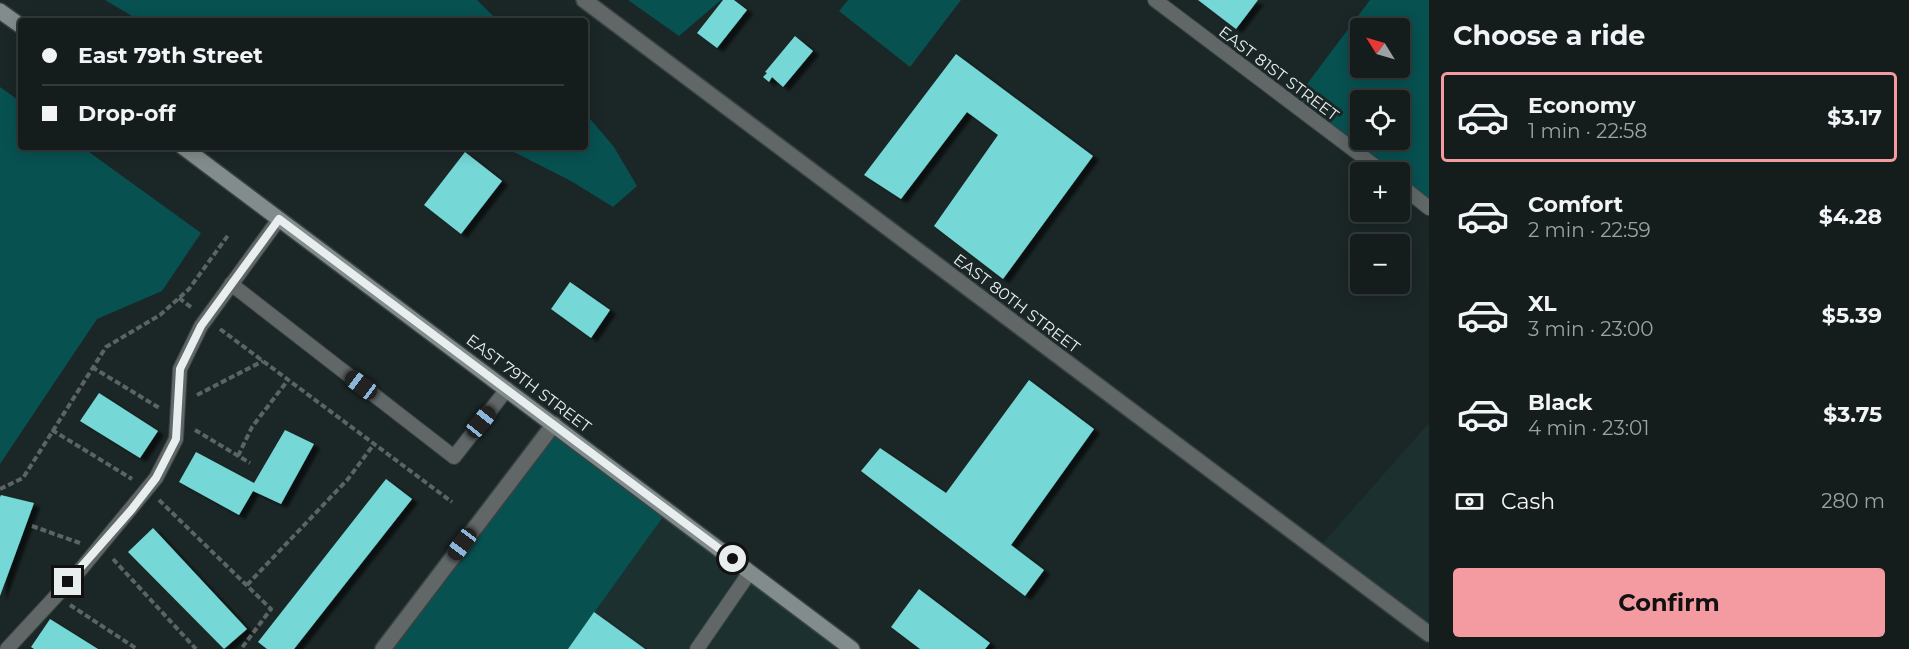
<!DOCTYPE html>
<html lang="en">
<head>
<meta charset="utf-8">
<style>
	body { margin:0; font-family:Montserrat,sans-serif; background:#212929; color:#f1f3f6; height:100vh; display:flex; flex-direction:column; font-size:22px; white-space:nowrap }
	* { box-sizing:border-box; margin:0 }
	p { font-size:20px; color:#9da1a3 }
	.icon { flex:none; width:33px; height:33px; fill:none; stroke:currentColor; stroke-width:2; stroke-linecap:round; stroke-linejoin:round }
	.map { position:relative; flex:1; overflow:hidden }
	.details { display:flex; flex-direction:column; background:#141c1c; width:480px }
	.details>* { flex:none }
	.banner { position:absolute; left:18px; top:18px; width:570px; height:132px; border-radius:6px; box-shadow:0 3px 15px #0003,0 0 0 2px #333a3b; display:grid; align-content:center; height:132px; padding:0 24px; background:#141c1c }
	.needle { width:39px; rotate:307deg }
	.buttons { position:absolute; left:1350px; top:18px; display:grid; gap:12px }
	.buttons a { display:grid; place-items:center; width:60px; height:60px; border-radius:6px; background:#141c1c; box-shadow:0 3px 15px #0003,0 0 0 2px #333a3b; font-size:30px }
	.end { position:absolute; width:27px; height:27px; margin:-14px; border:8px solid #e7eeed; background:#111; box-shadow:0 0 0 3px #111 }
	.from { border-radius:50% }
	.car { position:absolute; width:18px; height:36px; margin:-18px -9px; border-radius:8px; box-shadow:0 0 4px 2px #0007; background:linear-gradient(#222 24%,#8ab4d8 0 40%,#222 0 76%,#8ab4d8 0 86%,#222 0) }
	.banner b { display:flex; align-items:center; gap:21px; height:57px; font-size:22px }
	.banner b+b { border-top:2px solid #333a3b }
	.banner i { width:15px; height:15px; background:#f1f3f6 }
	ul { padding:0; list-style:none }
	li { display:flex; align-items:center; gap:18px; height:90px; margin:0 12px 9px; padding:0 12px; border:3px solid transparent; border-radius:6px }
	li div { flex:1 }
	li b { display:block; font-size:22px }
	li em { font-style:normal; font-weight:700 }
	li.active { border-color:#f49aa1 }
	li>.icon { width:54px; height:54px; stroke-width:1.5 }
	h2 { padding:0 24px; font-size:27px; line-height:72px }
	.pay { display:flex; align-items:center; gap:15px; height:66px; padding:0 24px; font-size:22px }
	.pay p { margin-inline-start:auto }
	.button { display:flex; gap:12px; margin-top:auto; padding:12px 24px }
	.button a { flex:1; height:69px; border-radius:6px; background:#f49aa1; color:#111; font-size:24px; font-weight:700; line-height:69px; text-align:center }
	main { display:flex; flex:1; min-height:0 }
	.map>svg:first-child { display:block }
</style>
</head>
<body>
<main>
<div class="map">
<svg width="1429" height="649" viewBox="0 0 1429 649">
	<defs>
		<filter id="shadow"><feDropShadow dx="6" dy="4" stdDeviation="1.5" flood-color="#0009"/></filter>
	</defs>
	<rect width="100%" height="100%" fill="#1b2626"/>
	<g fill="#1d3030">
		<polygon points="1429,423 1429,634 1317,550"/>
		<polygon points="668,510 852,649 568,649"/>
	</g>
	<g fill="#085151" fill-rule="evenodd">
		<polygon points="105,0 477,0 498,21 140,21"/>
		<polygon points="628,0 721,0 679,36"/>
		<polygon points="848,0 961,0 910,67 839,11"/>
		<path d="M1370 0H1429V207L1400 185V172H1383L1292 104ZM1360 28H1400V68H1360ZM1360 100H1400V140H1360Z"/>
		<polygon points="0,87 21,102 21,147 82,147 201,233 162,291 97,319 0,464"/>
		<polygon points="585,113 614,147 637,186 613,207 571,181 504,147 585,147"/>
		<polygon points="554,424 668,510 568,649 383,649"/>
	</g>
	<g fill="#75d7d6" filter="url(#shadow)">
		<polygon points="723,0 734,0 747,10 717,48 697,33"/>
		<polygon points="1198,0 1258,0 1236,29"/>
		<polygon points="795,36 813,51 783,87 772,77 769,82 763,77 767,73 765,72"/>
		<polygon points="956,54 1093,156 1003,279 934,226 998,135 967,112 901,199 864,175"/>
		<polygon points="465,152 502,181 461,234 424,205"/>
		<polygon points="570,282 610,310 591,338 551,309"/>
		<polygon points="1029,380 1094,429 1011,545 1044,570 1025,596 861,471 880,448 946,493"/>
		<polygon points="99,393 158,431 140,458 80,421"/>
		<polygon points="285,430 314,444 281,504 253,491 239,515 179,482 196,452 254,483"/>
		<polygon points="386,479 412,499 294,649 267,649 258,642"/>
		<polygon points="1,495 34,503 0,596 0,497"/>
		<polygon points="153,528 247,629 224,649 128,552"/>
		<polygon points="919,589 990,643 985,649 920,649 891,627"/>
		<polygon points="594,612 645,649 568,649"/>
		<polygon points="50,619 98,649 34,649 31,647"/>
	</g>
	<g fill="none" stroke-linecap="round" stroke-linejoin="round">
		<defs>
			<g id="service">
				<polyline points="1155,0 1383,172"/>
				<polyline points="1400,185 1429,208"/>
				<polyline points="231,284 454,457 507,389"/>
				<polyline points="7,649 81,569 156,478 176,439 180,369 201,326 279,219"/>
				<polyline points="697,649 750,572"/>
			</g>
			<g id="minor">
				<polyline points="584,0 1429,634"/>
				<polyline points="383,649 554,424"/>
			</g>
			<g id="secondary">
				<polyline points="0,11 21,26"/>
				<polyline points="183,147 852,649"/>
			</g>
		</defs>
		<use href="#service" stroke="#384242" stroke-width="16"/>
		<use href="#minor" stroke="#384242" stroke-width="18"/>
		<use href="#secondary" stroke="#384242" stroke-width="18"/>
		<g stroke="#5b6464" stroke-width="4" stroke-dasharray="6 3" stroke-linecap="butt">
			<polyline points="179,298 192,308"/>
			<polyline points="220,329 452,502"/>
			<polyline points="92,367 161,409"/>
			<polyline points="197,395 263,361"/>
			<polyline points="52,430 132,479"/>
			<polyline points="195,430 250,463"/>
			<polyline points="238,456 252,427 288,380"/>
			<polyline points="0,489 23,478 106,347 160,315 189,289 229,234"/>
			<polyline points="159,500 271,609 241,649"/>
			<polyline points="32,526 80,543"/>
			<polyline points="113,559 196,649"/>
			<polyline points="247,585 348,479 374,444"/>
			<polyline points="70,605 137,649"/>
		</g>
		<use href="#service" stroke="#616666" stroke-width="14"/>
		<use href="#minor" stroke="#616666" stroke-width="15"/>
		<use href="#secondary" stroke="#838c8c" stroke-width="15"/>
	</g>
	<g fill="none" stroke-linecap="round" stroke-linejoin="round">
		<polyline stroke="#e7eeed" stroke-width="8" points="68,582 132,509 156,478 176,439 180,369 201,326 279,219 733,559"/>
	</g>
	<g text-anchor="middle" stroke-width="6" stroke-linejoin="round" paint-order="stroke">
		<g font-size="16" fill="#e7eeed" stroke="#1b2626">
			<text transform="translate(1279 73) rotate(37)" y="6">EAST 81ST STREET</text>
			<text transform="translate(1017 303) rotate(37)" y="6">EAST 80TH STREET</text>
			<text transform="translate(529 383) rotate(37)" y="6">EAST 79TH STREET</text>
		</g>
	</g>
</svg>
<div class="buttons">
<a><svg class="needle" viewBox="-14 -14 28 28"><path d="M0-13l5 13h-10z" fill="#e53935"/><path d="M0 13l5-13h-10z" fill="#9da1a3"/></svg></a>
<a><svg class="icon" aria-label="locate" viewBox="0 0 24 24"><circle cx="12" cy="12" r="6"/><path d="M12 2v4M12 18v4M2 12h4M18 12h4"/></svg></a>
<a>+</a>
<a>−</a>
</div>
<i class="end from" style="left:733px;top:559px"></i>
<i class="end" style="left:68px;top:582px"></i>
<i class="car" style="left:361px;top:385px;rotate:307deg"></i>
<i class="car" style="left:481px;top:422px;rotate:39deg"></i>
<i class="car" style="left:462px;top:544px;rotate:217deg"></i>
<div class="banner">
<b><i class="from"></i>East 79th Street</b>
<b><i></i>Drop-off</b>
</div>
</div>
<section class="details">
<h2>Choose a ride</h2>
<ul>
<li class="active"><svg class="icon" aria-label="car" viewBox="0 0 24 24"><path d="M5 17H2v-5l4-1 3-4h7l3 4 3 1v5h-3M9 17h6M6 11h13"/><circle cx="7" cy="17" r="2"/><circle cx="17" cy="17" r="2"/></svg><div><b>Economy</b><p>1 min · 22:58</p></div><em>$3.17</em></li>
<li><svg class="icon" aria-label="car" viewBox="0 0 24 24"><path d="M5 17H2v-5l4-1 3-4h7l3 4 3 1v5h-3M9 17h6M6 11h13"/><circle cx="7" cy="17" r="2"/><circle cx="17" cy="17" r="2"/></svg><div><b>Comfort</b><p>2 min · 22:59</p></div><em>$4.28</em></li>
<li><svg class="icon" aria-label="car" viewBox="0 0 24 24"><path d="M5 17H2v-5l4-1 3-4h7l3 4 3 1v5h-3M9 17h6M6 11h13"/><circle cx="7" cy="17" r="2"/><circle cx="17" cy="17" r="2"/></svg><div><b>XL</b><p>3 min · 23:00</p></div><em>$5.39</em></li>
<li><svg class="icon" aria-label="car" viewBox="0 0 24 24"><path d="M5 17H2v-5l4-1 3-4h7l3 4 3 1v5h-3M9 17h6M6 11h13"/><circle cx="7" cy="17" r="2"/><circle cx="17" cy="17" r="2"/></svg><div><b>Black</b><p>4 min · 23:01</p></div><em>$3.75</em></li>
</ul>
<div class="pay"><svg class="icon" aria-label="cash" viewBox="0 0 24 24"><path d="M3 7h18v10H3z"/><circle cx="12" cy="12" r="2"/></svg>Cash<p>280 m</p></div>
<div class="button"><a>Confirm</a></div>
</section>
</main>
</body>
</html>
